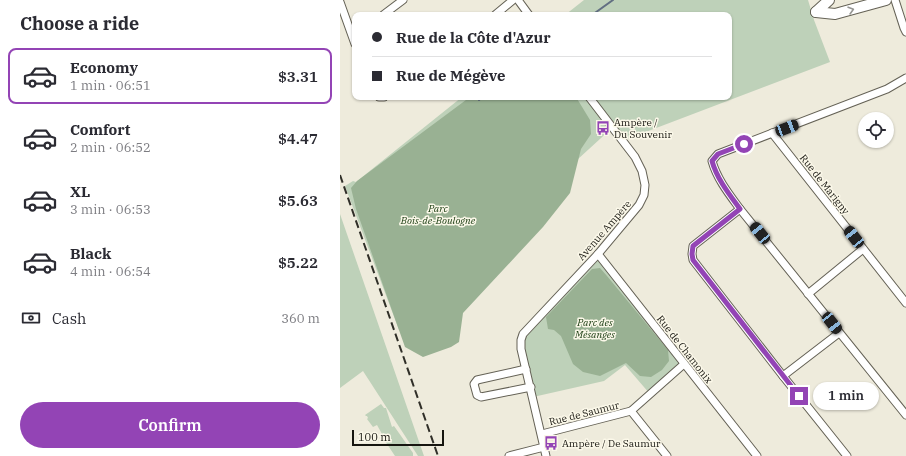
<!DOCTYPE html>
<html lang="en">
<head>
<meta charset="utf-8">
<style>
	body { margin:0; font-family:"IBM Plex Serif",serif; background:#f2f2f3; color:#2b2b33; height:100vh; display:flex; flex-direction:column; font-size:15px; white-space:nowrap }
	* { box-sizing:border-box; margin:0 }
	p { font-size:13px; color:#7c7c81 }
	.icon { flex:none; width:22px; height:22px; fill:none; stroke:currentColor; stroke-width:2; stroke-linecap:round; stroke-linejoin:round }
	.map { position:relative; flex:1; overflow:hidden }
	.drawer { display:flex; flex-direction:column; background:#fff; width:340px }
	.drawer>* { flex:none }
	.banner { position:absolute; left:12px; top:12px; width:380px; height:88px; border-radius:8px; box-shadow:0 1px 3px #0004; display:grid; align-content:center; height:88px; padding:0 20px; background:#fff }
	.controls { position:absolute; left:518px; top:112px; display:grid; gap:8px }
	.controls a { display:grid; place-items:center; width:36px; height:36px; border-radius:50%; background:#fff; box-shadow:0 1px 3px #0004; font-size:20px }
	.scale { position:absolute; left:12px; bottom:10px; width:92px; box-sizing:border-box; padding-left:4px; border:2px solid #16150f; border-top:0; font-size:11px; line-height:14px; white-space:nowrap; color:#16150f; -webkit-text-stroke:3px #fbf8e9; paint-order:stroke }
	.end { position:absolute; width:18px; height:18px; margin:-9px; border:5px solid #9344b5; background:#fff; box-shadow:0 0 0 2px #fff }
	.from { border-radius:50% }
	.bubble { position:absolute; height:28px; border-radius:14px; background:#fff; box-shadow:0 1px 3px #0004; font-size:13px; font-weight:600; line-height:28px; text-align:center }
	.car { position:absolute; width:12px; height:24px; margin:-12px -6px; border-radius:5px; box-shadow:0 0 3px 1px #0007; background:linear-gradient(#222 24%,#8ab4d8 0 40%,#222 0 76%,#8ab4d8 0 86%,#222 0) }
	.banner b { display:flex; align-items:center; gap:14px; height:38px; font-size:15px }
	.banner b+b { border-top:1px solid #e1e1e2 }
	.banner i { width:10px; height:10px; background:#2b2b33 }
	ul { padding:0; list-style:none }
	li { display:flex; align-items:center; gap:12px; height:56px; margin:0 8px 6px; padding:0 12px; border:2px solid transparent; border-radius:8px }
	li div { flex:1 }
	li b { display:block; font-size:15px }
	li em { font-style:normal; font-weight:600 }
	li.on { border-color:#9344b5 }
	li>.icon { width:36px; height:36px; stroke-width:1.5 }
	h2 { padding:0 20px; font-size:18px; line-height:48px }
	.pay { display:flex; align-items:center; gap:10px; height:44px; padding:0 20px; font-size:15px }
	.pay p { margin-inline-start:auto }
	.button { display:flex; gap:8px; margin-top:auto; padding:8px 20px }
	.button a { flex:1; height:46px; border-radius:24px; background:#9344b5; color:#fff; font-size:16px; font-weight:600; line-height:46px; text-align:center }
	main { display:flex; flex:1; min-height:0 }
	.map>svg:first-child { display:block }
</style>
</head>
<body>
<main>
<section class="drawer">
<h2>Choose a ride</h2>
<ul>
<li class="on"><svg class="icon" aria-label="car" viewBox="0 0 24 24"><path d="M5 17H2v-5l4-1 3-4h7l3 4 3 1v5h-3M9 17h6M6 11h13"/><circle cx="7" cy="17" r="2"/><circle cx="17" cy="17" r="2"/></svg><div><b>Economy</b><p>1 min · 06:51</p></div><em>$3.31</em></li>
<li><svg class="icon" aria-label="car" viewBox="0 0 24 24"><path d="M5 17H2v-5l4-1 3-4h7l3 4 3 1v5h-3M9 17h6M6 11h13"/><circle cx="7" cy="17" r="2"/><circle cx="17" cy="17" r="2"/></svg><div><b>Comfort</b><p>2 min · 06:52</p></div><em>$4.47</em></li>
<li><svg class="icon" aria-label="car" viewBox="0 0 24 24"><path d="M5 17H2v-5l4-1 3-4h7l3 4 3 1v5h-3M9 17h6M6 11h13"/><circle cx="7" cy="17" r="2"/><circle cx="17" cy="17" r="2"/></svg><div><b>XL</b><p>3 min · 06:53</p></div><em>$5.63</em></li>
<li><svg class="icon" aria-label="car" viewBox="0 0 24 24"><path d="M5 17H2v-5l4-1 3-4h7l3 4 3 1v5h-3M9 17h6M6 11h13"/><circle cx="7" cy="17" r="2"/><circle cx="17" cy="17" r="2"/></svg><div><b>Black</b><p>4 min · 06:54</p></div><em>$5.22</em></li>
</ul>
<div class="pay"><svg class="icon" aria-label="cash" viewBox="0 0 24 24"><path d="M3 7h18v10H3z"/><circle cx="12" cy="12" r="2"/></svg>Cash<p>360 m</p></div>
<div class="button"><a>Confirm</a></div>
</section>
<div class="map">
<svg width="566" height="456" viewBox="0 0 566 456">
	<rect width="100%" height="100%" fill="#eeebdc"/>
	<g fill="#bed1b9">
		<polygon points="244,0 468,0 474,20 490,62 282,141 272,128 226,170 116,316 59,330 5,186 13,181 16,182 122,97 389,97 389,15 225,15"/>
		<polygon points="0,214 84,456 78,456 23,371 0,388"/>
		<polygon points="258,254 344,364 310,394 285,365 264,381 193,397 181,349 183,334"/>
		<polygon points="41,404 44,408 46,408 52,427 54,426 73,453 73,456 55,456 41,435 42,434 37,425 33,427 27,419 28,418 27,416 26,416 25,415"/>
	</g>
	<g fill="#99b193">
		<polygon points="130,97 236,97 250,120 251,134 241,149 230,193 203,227 123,313 119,342 111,347 83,357 65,347 16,209 11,188 17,181"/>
		<polygon points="260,268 267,276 328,350 329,361 322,370 311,377 300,376 286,363 260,376 243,372 233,364 221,336 214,330 208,329 206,317 252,269"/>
	</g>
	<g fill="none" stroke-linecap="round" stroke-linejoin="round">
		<g stroke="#626f82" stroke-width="2">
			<polyline points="252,15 273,0"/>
			<polyline points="139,100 142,97"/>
		</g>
		<defs>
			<g id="street">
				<polyline points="178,0 189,15"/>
				<polyline points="555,0 564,28 566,32"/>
				<polyline points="0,2 15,44"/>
				<polyline points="43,15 63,0"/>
				<polyline points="155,15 173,0"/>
				<path d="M566 78 547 89 378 154 372 161C377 179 389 194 400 209L566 415"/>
				<polyline points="39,97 44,97"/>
				<polyline points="432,133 566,303"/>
				<polyline points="400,209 353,246 352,254 353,260 443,376 507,456"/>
				<polyline points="258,254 417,456"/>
				<polyline points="468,294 523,249"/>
				<polyline points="186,369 137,380 134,384 137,395 141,397 191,387"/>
				<polyline points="443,376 499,333"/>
				<polyline points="291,411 327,456"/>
				<polyline points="202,434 291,411 344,364"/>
				<polyline points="169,456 204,447"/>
				<polyline points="206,456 181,349 181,340 183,334 258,254 299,205 304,195 305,185 302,171 295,157 249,97"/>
			</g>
			<g id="secondary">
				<polyline points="476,12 495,14 546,0"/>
				<polyline points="476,12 489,0"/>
			</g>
		</defs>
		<use href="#street" stroke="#646155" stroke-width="9"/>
		<use href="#secondary" stroke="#646155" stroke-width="12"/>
		<use href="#street" stroke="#fff" stroke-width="7"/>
		<use href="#secondary" stroke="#fff" stroke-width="10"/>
		<polyline stroke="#302f28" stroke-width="2" stroke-dasharray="8 4" stroke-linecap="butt" points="0,175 98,456"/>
	</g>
	<defs><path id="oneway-chevron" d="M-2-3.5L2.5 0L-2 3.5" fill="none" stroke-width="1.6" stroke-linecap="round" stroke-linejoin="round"/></defs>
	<use stroke="#969693" href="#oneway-chevron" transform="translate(511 10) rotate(-16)"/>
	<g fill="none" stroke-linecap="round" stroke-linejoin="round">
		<path stroke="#9344b5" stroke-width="5" d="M404 144 378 154 372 161C377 179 389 194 400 209L353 246 352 254 353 260 459 396"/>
	</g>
	<defs>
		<symbol id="bus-bare" viewBox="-9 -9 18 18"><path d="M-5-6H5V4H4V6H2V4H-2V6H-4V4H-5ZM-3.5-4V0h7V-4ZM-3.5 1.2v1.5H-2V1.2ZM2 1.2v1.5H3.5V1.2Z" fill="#9344b5" stroke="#fbf8e9" stroke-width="2.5" paint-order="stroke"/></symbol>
	</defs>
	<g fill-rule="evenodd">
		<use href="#bus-bare" x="253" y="118" width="20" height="20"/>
		<use href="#bus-bare" x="201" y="433" width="20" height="20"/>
	</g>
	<g text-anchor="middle" stroke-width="3" stroke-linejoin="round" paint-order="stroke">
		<g font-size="10" fill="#16150f" stroke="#fbf8e9" text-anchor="start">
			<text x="274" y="126">Ampère /<tspan x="274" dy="12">Du Souvenir</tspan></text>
			<text x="222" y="447">Ampère / De Saumur</text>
		</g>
		<g font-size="10" fill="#16150f" stroke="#fbf8e9">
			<text transform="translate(485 184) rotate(52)" y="4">Rue de Marigny</text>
			<text transform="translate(264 230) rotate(-49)" y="4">Avenue Ampère</text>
			<text transform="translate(345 349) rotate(52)" y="4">Rue de Chamonix</text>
			<text transform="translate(244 413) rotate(-14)" y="4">Rue de Saumur</text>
		</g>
		<g font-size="10" font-style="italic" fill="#14370b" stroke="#fbf8e9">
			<text x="98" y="212">Parc<tspan x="98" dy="12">Bois-de-Boulogne</tspan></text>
			<text x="255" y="326">Parc des<tspan x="255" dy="12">Mésanges</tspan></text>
		</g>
	</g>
</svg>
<div class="controls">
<a><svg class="icon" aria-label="locate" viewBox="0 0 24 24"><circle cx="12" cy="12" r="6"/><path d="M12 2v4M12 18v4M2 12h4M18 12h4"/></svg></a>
</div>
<div class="scale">100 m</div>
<i class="end from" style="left:404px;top:144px"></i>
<i class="end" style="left:459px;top:396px"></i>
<div class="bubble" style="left:473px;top:382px;width:66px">1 min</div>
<i class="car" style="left:447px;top:128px;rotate:69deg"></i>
<i class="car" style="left:420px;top:233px;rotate:321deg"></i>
<i class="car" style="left:514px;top:237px;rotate:322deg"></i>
<i class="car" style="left:492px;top:323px;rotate:142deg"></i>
<div class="banner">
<b><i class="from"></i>Rue de la Côte d'Azur</b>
<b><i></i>Rue de Mégève</b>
</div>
</div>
</main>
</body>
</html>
